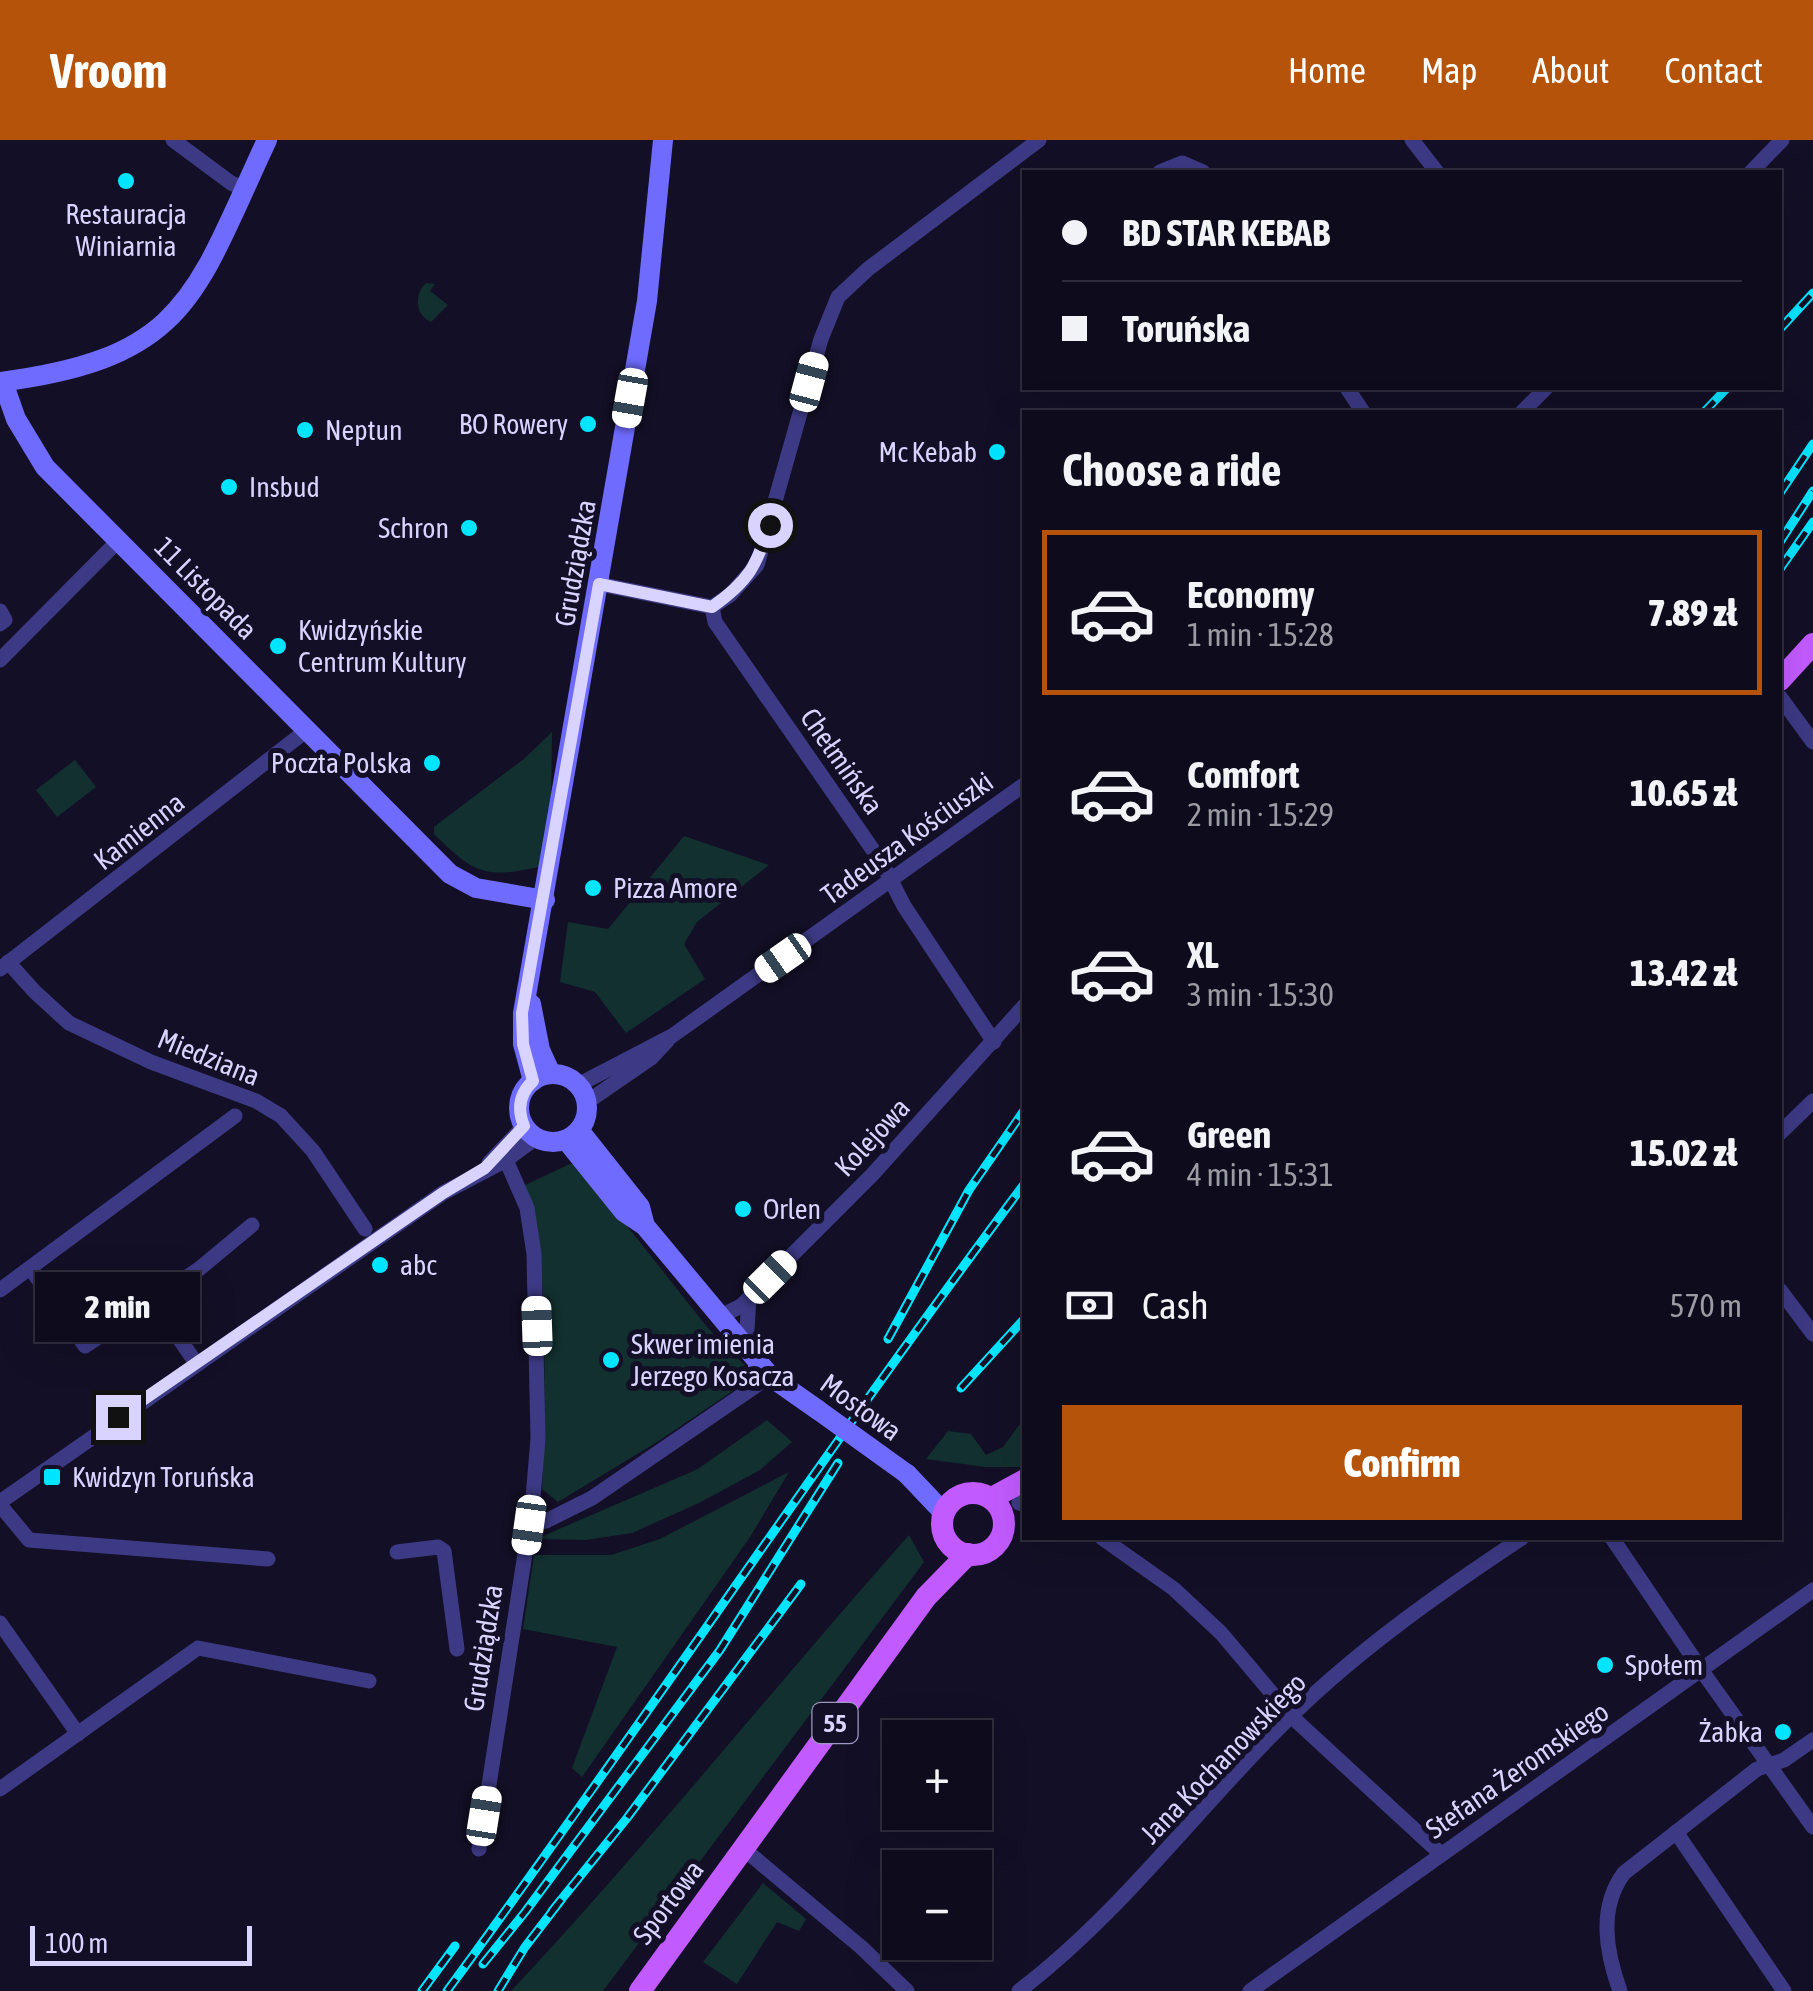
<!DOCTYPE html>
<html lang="en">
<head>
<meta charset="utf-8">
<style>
	body { margin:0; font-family:"Asap Condensed",sans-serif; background:#171425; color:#f1f3f6; height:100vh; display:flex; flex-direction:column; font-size:38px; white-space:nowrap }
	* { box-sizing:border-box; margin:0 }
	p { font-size:32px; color:#9b9ba3 }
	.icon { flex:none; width:55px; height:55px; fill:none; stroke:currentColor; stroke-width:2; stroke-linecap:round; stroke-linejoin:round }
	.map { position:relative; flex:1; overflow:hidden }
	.drawer { position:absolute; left:1022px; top:270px; width:760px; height:1130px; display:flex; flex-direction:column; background:#0e0b1c; border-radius:0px; box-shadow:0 10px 40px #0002,0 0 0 2px #2e2b3b }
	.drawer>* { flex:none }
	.guide { position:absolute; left:1022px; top:30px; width:760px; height:220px; border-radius:0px; box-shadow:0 10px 40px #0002,0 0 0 2px #2e2b3b; display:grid; align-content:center; height:220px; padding:0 40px; background:#0e0b1c }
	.tools { position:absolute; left:882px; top:1580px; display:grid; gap:20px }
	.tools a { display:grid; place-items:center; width:110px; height:110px; border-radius:0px; background:#0e0b1c; box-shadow:0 10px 40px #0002,0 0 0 2px #2e2b3b; font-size:50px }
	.scale { position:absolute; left:30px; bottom:25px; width:222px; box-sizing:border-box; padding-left:10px; border:5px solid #d9d4ff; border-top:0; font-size:28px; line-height:35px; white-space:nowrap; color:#d9d4ff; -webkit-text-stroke:8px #130f26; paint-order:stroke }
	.end { position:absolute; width:45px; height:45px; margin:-22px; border:12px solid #d9d4ff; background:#111; box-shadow:0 0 0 5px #111 }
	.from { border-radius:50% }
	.bubble { position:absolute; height:70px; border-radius:0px; background:#0e0b1c; box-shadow:0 10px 40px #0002,0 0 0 2px #2e2b3b; font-size:32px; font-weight:800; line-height:70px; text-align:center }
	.car { position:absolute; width:30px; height:60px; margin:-30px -15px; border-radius:12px; box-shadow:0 0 8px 2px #0007; background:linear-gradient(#fff 24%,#345 0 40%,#fff 0 76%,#345 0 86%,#fff 0) }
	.guide b { display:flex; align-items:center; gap:35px; height:95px; font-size:38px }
	.guide b+b { border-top:2px solid #2e2b3b }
	.guide i { width:25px; height:25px; background:#f1f3f6 }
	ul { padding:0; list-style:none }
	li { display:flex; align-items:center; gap:30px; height:165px; margin:0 20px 15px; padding:0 20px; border:5px solid transparent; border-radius:0px }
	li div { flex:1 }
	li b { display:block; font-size:38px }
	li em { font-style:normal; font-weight:800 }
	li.on { border-color:#b45309 }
	li>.icon { width:90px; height:90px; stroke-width:1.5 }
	h2 { padding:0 40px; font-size:45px; line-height:120px }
	.pay { display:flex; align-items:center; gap:25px; height:110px; padding:0 40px; font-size:38px }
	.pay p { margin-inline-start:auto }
	.cta { display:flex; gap:20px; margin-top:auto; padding:20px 40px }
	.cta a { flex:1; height:115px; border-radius:0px; background:#b45309; color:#fff; font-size:40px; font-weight:800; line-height:115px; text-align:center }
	header { display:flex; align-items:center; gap:60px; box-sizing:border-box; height:140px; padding:0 50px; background:#b45309; color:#fff }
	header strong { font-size:48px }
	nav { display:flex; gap:55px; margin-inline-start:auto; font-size:35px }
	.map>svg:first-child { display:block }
</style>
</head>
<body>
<header>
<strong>Vroom</strong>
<nav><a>Home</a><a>Map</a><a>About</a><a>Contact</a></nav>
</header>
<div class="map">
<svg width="1813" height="1851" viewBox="0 0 1813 1851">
	<rect width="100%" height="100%" fill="#130f26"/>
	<g fill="#12302f">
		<path d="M426 143 435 144 430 151 448 165 431 182C415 175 414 154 426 143Z"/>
		<path d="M552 592 551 663 539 727C483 739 474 733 434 694V687L525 618Z"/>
		<polygon points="75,620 96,647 57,677 36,650"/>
		<polygon points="684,696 769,725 697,782 684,804 705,839 626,893 595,852 560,842 568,782 608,789"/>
		<path d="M570 1024H578L707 1187 755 1236 657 1302 558 1362 542 1349C545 1294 545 1240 544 1184 542 1135 541 1091 525 1045Z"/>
		<polygon points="1025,1277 1023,1327 986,1327 926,1319 948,1291 971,1294 986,1315 1003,1307"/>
		<polygon points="767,1280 792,1302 760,1330 699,1363 632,1393 586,1400 536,1399 698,1329"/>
		<polygon points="789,1332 750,1397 582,1637 572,1628 617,1507 523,1489 534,1415 611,1415 660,1399"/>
		<path d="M909 1395 924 1422 603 1851H511C649 1704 775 1546 909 1395Z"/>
		<polygon points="763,1743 806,1779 799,1791 777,1782 737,1844 703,1822"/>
	</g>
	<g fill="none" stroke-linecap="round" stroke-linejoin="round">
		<g stroke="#3d3a85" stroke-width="15">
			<polyline points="173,0 231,43 245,49"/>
			<polyline points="1412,0 1437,32"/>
			<polyline points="1160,32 1182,23 1203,32"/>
			<polyline points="1751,32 1782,0"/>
			<polyline points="1347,248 1363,272"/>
			<polyline points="1522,272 1546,248"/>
			<polyline points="599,444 712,467"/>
			<polyline points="712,467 730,455 757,425 821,199 838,157 868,129 1039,0"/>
			<polyline points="712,467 715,482 882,723 904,766 994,902"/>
			<polyline points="0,471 5,480 0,484"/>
			<polyline points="0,520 119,400"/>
			<polyline points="1780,557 1813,602"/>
			<polyline points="8,822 35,852 69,883 151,922 256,961 281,976 313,1011 365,1089"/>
			<polyline points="0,829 307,590"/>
			<polyline points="578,945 672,896 1025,644"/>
			<polyline points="587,962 651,918 667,901"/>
			<polyline points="1780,993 1813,961"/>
			<polyline points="489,1023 524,986"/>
			<polyline points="31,1129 85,1206 199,1129 252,1085"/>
			<polyline points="0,1150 235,976"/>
			<polyline points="1780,1150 1813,1194"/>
			<polyline points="153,1161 196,1223"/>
			<polyline points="719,1177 741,1166 872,1035 1025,865"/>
			<polyline points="746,1205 749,1158"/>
			<polyline points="0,1362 443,1053 506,1020 536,998"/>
			<polyline points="1019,1363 1025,1365"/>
			<polyline points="0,1365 29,1400 268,1419"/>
			<polyline points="529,1385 546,1381 592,1358 770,1236"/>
			<polyline points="1102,1398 1174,1449 1221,1493 1291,1576 1441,1714"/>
			<polyline points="1612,1398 1702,1531 1813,1687"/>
			<polyline points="397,1412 438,1407 444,1411 457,1509"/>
			<polyline points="0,1483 78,1594"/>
			<polyline points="0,1649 198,1508 369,1541"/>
			<polyline points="1676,1692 1784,1851"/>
			<polyline points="479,1709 532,1369 538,1299 534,1114 527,1068 506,1020"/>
			<polyline points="745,1710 861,1807 907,1851"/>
			<path d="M1019 1851C1124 1771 1199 1665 1293 1574 1362 1507 1442 1451 1522 1398"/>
			<polyline points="1250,1851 1813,1450"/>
			<path d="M1620 1851C1606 1812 1598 1768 1624 1733L1757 1629 1784 1620 1813 1600"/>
		</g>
		<g stroke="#6f6bff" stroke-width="20">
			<path d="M0 242C188 218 195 154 267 0"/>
			<polyline points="3,242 16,279 45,327 450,734 476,748 545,760"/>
			<polyline points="531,864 540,910 551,934"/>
			<circle cx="553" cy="968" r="34"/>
			<polyline points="533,941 523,904 523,873 647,161 663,0"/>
			<polyline points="579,990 640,1067 645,1086"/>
			<polyline points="566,1000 624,1072 645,1086 770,1236"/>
			<polyline points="758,1228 818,1270"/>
			<polyline points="907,1334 944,1373"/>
		</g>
		<g stroke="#c25bff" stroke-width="22">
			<polyline points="1780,540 1813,504"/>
			<circle cx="973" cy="1384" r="31"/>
			<polyline points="992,1358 1025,1340"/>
			<polyline points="640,1851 926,1457 968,1414"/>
		</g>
		<defs>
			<g id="rail">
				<polyline points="1780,189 1813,153"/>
				<polyline points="1704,272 1727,248"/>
				<polyline points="1780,353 1813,304"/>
				<polyline points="1780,402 1813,351"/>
				<polyline points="1780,429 1813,382"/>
				<polyline points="888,1199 969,1050 1025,969"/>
				<polyline points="961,1248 1025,1178"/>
				<polyline points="552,1771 627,1678 801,1444"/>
				<polyline points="483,1824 525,1772 720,1510 838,1323"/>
				<polyline points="422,1851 455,1806"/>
				<path d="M447 1851C643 1584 827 1308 1025 1043"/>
				<polyline points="498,1851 525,1807 561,1760"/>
			</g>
		</defs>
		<use href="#rail" stroke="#00e5ff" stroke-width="9"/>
		<use href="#rail" stroke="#130f26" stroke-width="5" stroke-dasharray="15" stroke-linecap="butt"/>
		<polyline stroke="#6f6bff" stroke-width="20" points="818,1270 907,1334"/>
	</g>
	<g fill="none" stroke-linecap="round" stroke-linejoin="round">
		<path stroke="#d9d4ff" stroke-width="12" d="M118 1277 443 1053 485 1028 524 986C517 969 519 954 533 941L523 904 522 873 599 444 712 467C749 441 756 426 770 385"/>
	</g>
	<g fill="#00e5ff" stroke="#130f26" stroke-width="4">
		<circle cx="126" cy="41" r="10"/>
		<circle cx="588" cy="284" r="10"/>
		<circle cx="305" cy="290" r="10"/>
		<circle cx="997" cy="312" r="10"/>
		<circle cx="229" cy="347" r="10"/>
		<circle cx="469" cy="388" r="10"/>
		<circle cx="278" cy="506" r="10"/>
		<circle cx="432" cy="623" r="10"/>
		<circle cx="593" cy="748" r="10"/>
		<circle cx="743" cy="1069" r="10"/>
		<circle cx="380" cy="1125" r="10"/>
		<circle cx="611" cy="1220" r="10"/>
		<rect x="42" y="1327" width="20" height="20" rx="5"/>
		<circle cx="1605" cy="1525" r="10"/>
		<circle cx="1783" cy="1592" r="10"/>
	</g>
	<g text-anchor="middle" stroke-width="10" stroke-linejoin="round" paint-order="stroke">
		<rect fill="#130f26" stroke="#9e99be" stroke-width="2.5" x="812.5" y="1563" width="45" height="40" rx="8"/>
		<g font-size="25" font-weight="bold" fill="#d9d4ff">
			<text x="835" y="1592">55</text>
		</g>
		<g font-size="28" fill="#d9d4ff" stroke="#130f26" text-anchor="start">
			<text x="126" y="84" text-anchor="middle">Restauracja<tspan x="126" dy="32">Winiarnia</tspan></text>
			<text x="568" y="294" text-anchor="end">BO Rowery</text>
			<text x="325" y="300">Neptun</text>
			<text x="977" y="322" text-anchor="end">Mc Kebab</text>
			<text x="249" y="357">Insbud</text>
			<text x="449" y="398" text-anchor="end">Schron</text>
			<text x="298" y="500">Kwidzyńskie<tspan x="298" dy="32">Centrum Kultury</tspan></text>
			<text x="412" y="633" text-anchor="end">Poczta Polska</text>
			<text x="613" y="758">Pizza Amore</text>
			<text x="763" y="1079">Orlen</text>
			<text x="400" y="1135">abc</text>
			<text x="631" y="1214">Skwer imienia<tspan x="631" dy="32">Jerzego Kosacza</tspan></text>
			<text x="72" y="1347">Kwidzyn Toruńska</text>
			<text x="1625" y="1535">Społem</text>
			<text x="1763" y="1602" text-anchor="end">Żabka</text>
		</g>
		<g font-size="28" fill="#d9d4ff" stroke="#130f26">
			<text transform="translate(575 423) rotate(-80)" y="10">Grudziądzka</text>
			<text transform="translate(206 448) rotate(45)" y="10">11 Listopada</text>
			<text transform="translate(842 621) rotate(55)" y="10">Chełmińska</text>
			<text transform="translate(139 691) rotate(-38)" y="10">Kamienna</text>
			<text transform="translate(907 698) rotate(-36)" y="10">Tadeusza Kościuszki</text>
			<text transform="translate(209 917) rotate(22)" y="10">Miedziana</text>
			<text transform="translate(872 997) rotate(-47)" y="10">Kolejowa</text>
			<text transform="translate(861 1267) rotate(36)" y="10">Mostowa</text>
			<text transform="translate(483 1508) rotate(-81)" y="10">Grudziądzka</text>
			<text transform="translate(1223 1618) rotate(-46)" y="10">Jana Kochanowskiego</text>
			<text transform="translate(1517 1630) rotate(-35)" y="10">Stefana Żeromskiego</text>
			<text transform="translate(668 1762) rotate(-53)" y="10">Sportowa</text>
		</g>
	</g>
</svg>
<div class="tools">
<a>+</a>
<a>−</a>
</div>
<div class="scale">100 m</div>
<i class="end from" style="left:770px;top:385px"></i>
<i class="end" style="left:118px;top:1277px"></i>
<div class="bubble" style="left:35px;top:1132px;width:165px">2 min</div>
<i class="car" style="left:809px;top:242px;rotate:15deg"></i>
<i class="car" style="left:630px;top:258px;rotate:190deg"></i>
<i class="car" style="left:783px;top:818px;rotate:235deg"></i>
<i class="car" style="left:770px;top:1137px;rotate:45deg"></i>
<i class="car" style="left:537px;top:1186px;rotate:358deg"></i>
<i class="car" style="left:529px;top:1385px;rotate:188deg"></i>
<i class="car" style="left:484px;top:1676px;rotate:9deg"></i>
<div class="guide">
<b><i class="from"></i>BD STAR KEBAB</b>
<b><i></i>Toruńska</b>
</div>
<section class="drawer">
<h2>Choose a ride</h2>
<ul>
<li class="on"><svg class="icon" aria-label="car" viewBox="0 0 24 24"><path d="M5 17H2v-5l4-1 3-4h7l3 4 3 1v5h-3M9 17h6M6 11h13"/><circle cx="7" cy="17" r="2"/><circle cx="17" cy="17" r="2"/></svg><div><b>Economy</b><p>1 min · 15:28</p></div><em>7.89 zł</em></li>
<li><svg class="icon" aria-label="car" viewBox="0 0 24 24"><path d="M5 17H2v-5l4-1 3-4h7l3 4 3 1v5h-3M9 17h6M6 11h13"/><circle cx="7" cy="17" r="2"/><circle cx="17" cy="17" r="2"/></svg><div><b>Comfort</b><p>2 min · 15:29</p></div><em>10.65 zł</em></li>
<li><svg class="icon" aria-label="car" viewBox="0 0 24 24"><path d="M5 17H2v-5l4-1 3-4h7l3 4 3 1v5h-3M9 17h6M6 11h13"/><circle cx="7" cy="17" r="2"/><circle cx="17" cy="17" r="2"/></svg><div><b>XL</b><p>3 min · 15:30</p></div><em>13.42 zł</em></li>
<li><svg class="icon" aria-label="car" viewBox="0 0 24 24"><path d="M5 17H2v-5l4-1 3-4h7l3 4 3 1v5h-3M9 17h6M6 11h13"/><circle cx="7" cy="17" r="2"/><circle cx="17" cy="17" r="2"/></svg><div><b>Green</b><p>4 min · 15:31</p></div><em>15.02 zł</em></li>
</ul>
<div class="pay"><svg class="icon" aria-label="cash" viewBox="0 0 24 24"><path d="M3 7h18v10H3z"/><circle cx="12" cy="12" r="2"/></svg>Cash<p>570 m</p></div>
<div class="cta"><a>Confirm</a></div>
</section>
</div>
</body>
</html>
